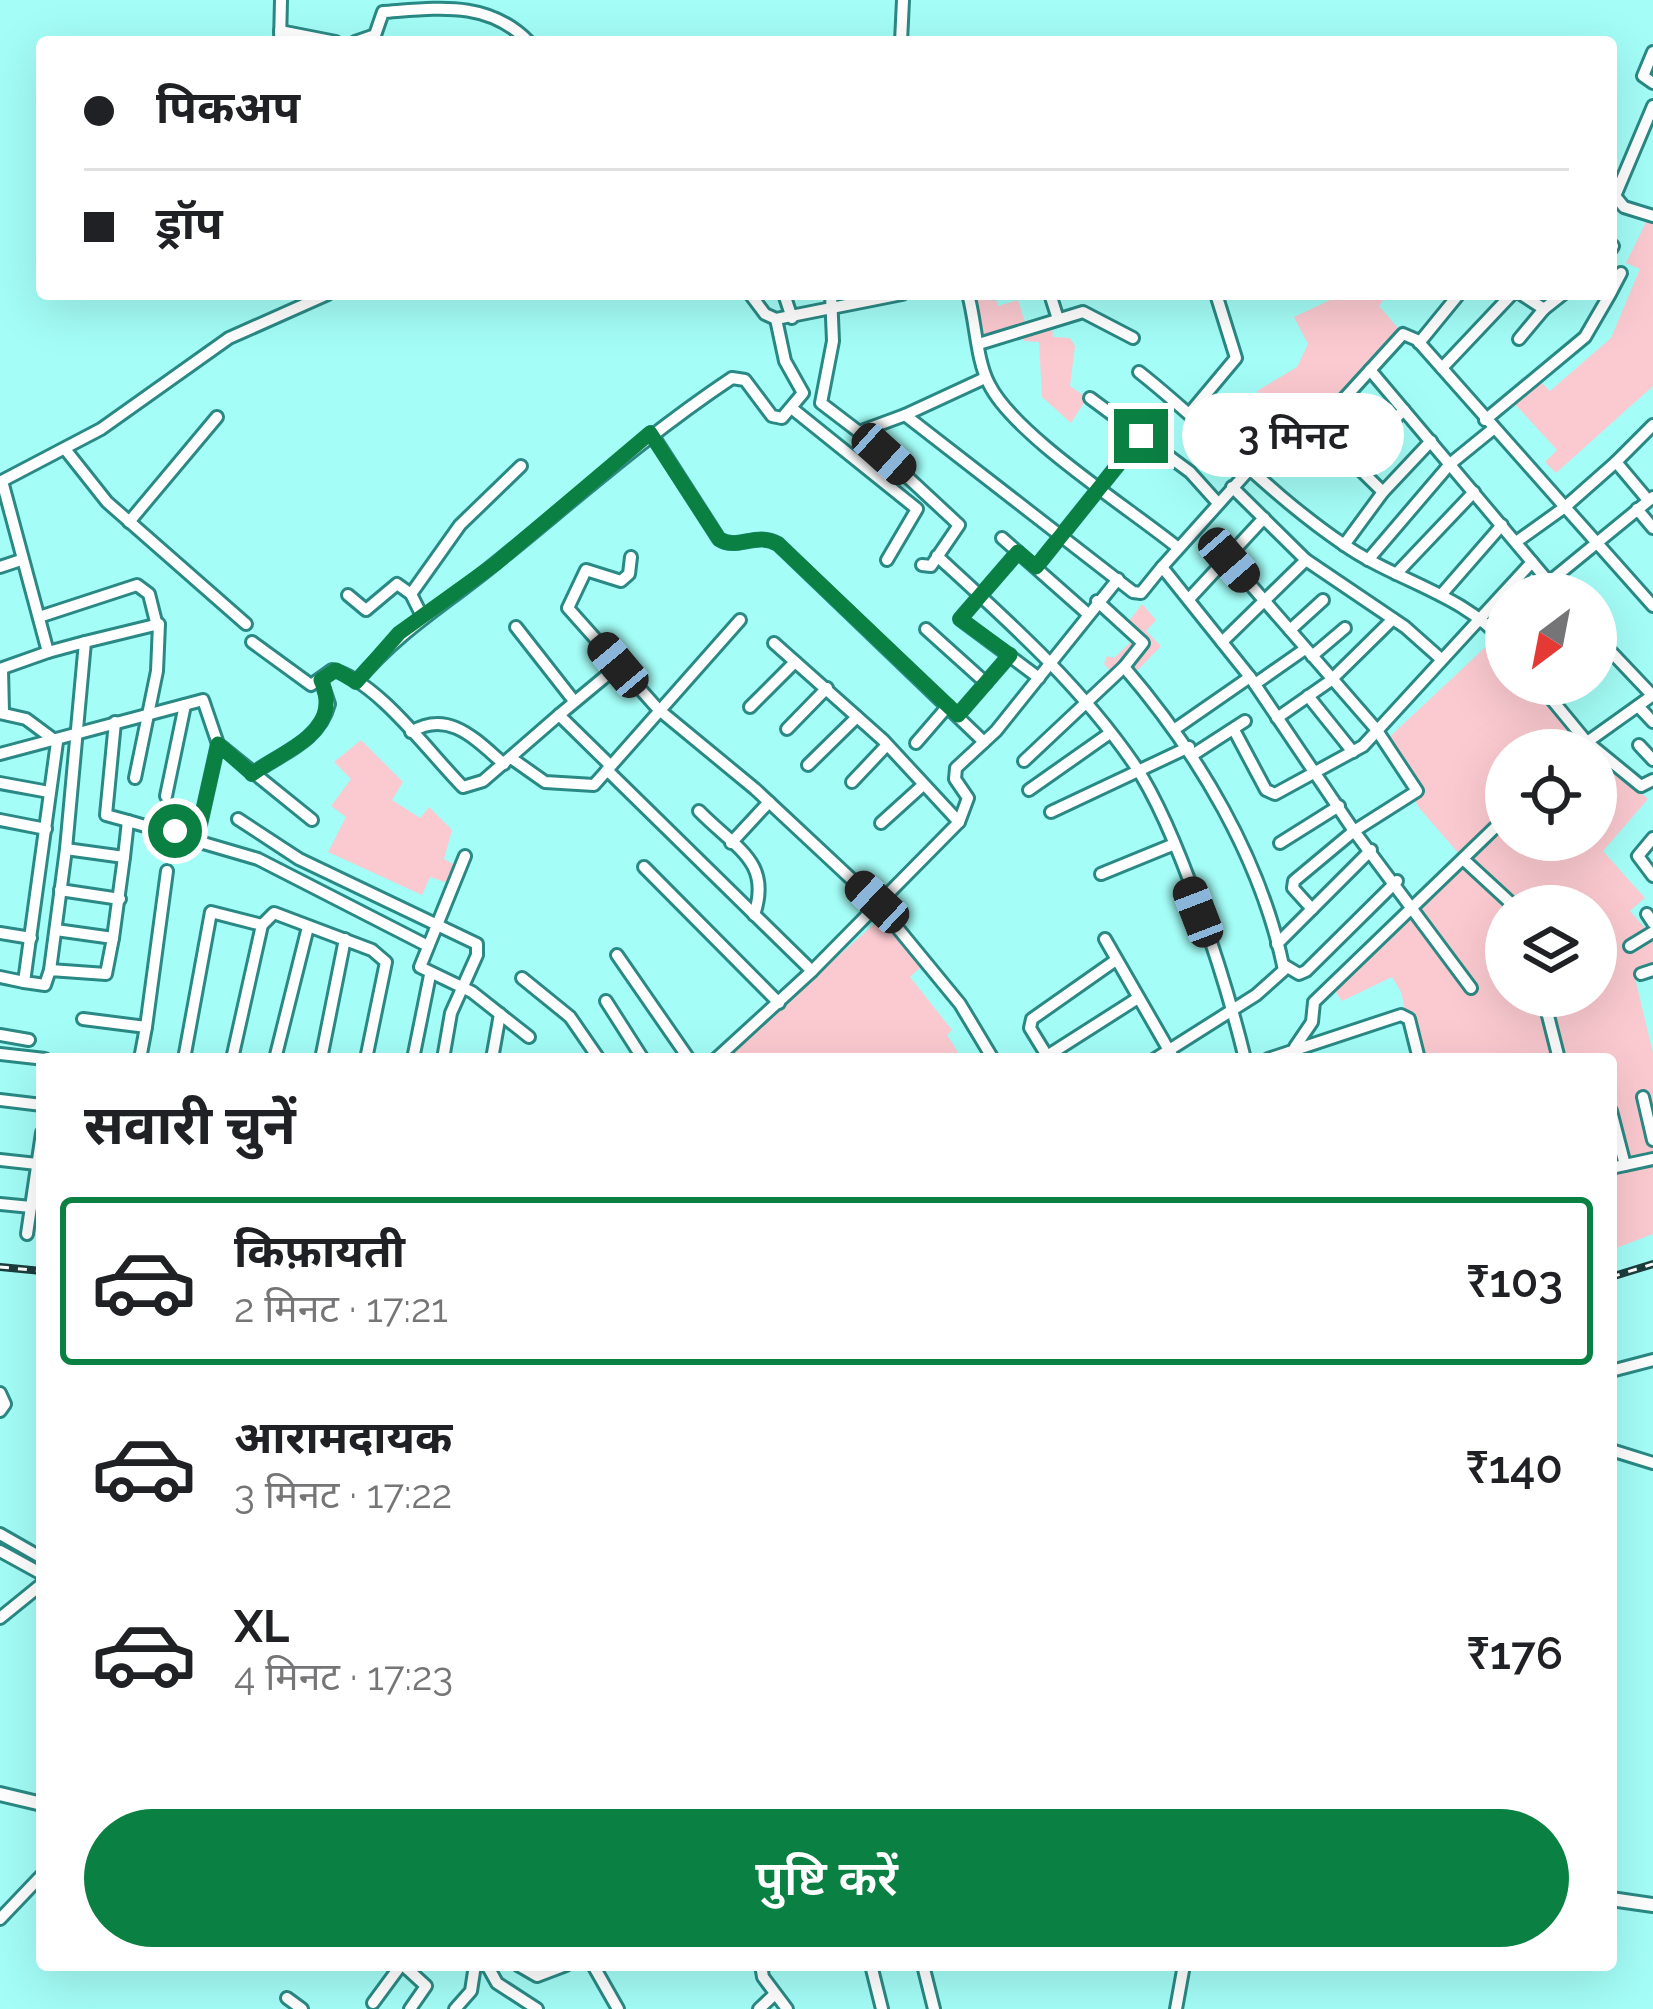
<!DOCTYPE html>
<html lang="hi">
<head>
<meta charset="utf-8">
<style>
	body { margin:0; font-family:Raleway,"Noto Sans Devanagari",sans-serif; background:#f2f2f2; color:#202124; height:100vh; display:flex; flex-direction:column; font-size:45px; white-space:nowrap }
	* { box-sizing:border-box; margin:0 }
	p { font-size:39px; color:#757577 }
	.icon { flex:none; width:66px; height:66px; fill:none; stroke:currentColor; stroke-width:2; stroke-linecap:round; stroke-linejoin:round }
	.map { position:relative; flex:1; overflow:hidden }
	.sheet { position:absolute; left:36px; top:1053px; width:1581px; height:918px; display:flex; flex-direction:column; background:#fff; border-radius:12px; box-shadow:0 12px 48px #0002 }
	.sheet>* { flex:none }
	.top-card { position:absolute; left:36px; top:36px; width:1581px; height:264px; border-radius:12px; box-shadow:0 12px 48px #0002; display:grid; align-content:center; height:264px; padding:0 48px; background:#fff }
	.needle { width:78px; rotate:212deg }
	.tools { position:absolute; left:1485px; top:573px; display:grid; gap:24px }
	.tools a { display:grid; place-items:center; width:132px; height:132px; border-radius:50%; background:#fff; box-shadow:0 12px 48px #0002; font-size:60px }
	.end { position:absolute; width:54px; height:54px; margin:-27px; border:15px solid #0b8043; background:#fff; box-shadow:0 0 0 6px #fff }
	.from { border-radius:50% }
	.bubble { position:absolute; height:84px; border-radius:42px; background:#fff; box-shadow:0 12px 48px #0002; font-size:39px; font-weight:600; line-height:84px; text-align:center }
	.car { position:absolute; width:36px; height:72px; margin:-36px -18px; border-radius:15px; box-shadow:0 0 9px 3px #0007; background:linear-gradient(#222 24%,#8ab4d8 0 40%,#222 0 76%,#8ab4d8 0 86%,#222 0) }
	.top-card b { display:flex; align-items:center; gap:42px; height:114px; font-size:45px }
	.top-card b+b { border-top:3px solid #e0e0e0 }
	.top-card i { width:30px; height:30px; background:#202124 }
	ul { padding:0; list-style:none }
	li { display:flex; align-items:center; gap:36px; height:168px; margin:0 24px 18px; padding:0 24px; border:6px solid transparent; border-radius:12px }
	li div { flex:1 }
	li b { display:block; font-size:45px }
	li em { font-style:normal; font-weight:600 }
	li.active { border-color:#0b8043 }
	li>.icon { width:108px; height:108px; stroke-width:1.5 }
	h2 { padding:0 48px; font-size:54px; line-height:144px }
	.action { display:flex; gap:24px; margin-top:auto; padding:24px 48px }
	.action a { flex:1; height:138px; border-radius:72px; background:#0b8043; color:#fff; font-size:48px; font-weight:600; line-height:138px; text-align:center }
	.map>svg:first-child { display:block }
</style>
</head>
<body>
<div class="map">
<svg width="1653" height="2009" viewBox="0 0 1653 2009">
	<rect width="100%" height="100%" fill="#a4fdf7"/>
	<g fill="#fbcad0" fill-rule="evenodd">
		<polygon points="1653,208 1653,386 1556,473 1545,462 1557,450 1512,401 1539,380 1550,391 1611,338 1640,269 1626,263"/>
		<polygon points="971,294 994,294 998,306 1018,300 1028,332 1052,326 1053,337 1070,338 1075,346 1070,386 1087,398 1071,423 1042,397 1039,342 1024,341 1019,328 984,339"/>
		<polygon points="1343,294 1384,299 1379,306 1398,328 1310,426 1314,432 1309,439 1301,433 1286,451 1277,443 1292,423 1257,391 1297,367 1308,344 1294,317"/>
		<polygon points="1142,604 1156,620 1146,631 1161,646 1136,672 1125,662 1112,673 1104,664 1107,656 1114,658 1133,640 1136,629 1129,621"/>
		<path d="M1494 639 1506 653V684H1532L1591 750H1506V840H1596V755L1648 799 1603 851 1645 898 1630 911 1653 937V964L1634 974 1653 1053V1234L1611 1250V1059H1416L1401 992 1392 977 1342 1001 1333 988 1461 867 1459 854 1420 809 1383 743ZM1506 906H1596V996H1506Z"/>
		<polygon points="361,740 403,782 392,800 420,818 429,807 452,830 444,859 457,866 448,883 430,877 422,895 328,852 346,817 331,806 351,779 334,762"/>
		<polygon points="882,917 922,966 910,977 952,1030 947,1035 961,1057 723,1059"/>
	</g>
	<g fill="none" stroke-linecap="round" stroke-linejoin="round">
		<defs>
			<g id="minor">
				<polyline points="280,31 336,42"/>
				<polyline points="280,42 281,0"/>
				<path d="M355 42 375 35 383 12C439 8 488 0 529 42"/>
				<polyline points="901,42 903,0"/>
				<polyline points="1653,52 1643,76 1653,83"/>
				<polyline points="1653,106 1615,196 1624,207 1653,216"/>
				<polyline points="1611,249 1613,246"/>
				<polyline points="1611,292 1621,273"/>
				<polyline points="750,294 765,314 776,319 902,294"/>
				<polyline points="784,294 792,318"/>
				<polyline points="831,294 833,341 821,403 859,432 905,415 1133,592 1141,593 1162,567 1250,677 1354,831 1471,988"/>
				<path d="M968 294C976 322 976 359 989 384 1014 435 1129 508 1177 547"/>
				<polyline points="1050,294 1058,319"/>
				<polyline points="1521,294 1544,309 1563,294"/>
				<polyline points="1519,339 1544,309"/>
				<polyline points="982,343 1083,312 1133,338"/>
				<polyline points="1419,343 1459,294"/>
				<polyline points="1442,368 1512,294"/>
				<polyline points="1370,370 1559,594"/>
				<path d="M1139 372C1209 427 1269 494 1343 544 1397 582 1463 593 1506 644"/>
				<polyline points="1090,398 1190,472 1217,502"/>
				<polyline points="794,410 917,509 887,560"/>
				<polyline points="1190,413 1236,358 1216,294"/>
				<polyline points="905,415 985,378"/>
				<polyline points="1485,420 1585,337 1610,294"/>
				<polyline points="859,432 959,525 931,566 922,565"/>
				<path d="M651 433 719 539C737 551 756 531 778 544L984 742"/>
				<polyline points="65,449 107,502 246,624"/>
				<polyline points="1351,462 1404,410"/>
				<polyline points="1616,462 1565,507 1653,606"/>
				<polyline points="2,481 48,652 85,642 66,849"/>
				<polyline points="0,482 101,429 229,338 328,294"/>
				<polyline points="1232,487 1306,560 1405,627 1441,659"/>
				<polyline points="1383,492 1324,434 1321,424 1403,334 1417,340 1565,507 1516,542"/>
				<polyline points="1648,500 1616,462 1653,425"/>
				<polyline points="1637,509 1653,528"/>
				<polyline points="129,522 217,417"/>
				<polyline points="1002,538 1088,614"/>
				<polyline points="1344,545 1383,492 1431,441"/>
				<polyline points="1018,552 960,619 1039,678"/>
				<path d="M937 556C1009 622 1079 684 1134 764 1178 829 1226 981 1245 1059"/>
				<polyline points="631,557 629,574 621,581 586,570 568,608 658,709 755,789 877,903 960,1004 993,1059"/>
				<polyline points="1229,560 1376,729 1417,791 1354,831 1294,881 1293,888 1312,909"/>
				<polyline points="1368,560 1450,464 1493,429"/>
				<polyline points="0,567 21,560"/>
				<polyline points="1036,567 1141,436"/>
				<polyline points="1162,567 1249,470"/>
				<polyline points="1396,574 1474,492"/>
				<polyline points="1549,582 1653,497"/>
				<polyline points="411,594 460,525 521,466"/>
				<polyline points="348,595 366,610 397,584 411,594 422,616"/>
				<polyline points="1441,595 1502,525"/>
				<polyline points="1189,599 1264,518"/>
				<polyline points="39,617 137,585 149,594 156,622"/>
				<polyline points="516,627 574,701"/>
				<polyline points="926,629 986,683"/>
				<polyline points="1290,630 1323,600"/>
				<polyline points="1596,636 1652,695"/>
				<polyline points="85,642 159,624 157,671 135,778"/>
				<path d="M252 642 311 685 332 670C376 679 431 755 463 787L483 781 559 715 610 765"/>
				<polyline points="1222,642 1306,560"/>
				<polyline points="774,643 883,740 959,822"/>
				<polyline points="1312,656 1345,628"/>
				<path d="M1124 667C1198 753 1261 858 1284 970L1256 995 1155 1059"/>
				<polyline points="0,669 48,652"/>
				<polyline points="2,669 3,712"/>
				<path d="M356 682C402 628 445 605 497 562 576 498 648 434 732 378L745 380 772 416 782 418 803 393 785 361 776 319"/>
				<polyline points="1255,684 1305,649"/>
				<polyline points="1539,684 1586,741 1641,786 1653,780"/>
				<polyline points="1308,696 1353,752"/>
				<polyline points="1638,706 1653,722"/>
				<polyline points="750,707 795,662"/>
				<polyline points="0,713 26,719 57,742 24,982 0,977"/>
				<polyline points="559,715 618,666"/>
				<polyline points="958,715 1010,655"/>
				<polyline points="1277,718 1330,681 1393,619"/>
				<polyline points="115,722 106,815 128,821"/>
				<polyline points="787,729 827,688"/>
				<polyline points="1175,729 1250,677"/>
				<polyline points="1234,730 1266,790 1275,794 1363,746 1532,562"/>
				<path d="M411 732C449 709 476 740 504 764"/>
				<polyline points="916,743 948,706"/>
				<polyline points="1639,745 1653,760"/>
				<polyline points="1576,750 1653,695"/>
				<polyline points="0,754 203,700 218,744 312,820"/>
				<polyline points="1194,754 1245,721"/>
				<polyline points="511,758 545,782 594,785 740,620"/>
				<polyline points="1024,761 1124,667 1143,643 1097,601"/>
				<polyline points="808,765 857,717"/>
				<polyline points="607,770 812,971"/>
				<path d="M252 774C281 753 319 742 329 704L321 680"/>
				<polyline points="852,782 886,746"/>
				<polyline points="0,783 49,792"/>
				<polyline points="1029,790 1110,733"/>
				<polyline points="166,796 185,705"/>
				<path d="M699 811C736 849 772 861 754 915"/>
				<polyline points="1051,812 1189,747"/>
				<polyline points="238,819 299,859 477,944 477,955 451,1013 443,1059"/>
				<polyline points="0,820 46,829"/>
				<polyline points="881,823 922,786"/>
				<polyline points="197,838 218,744"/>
				<polyline points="1653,838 1638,856 1653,876"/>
				<polyline points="731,843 769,802"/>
				<polyline points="1280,843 1339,806"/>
				<polyline points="465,856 420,967 472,992 529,1037"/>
				<polyline points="1463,859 1514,906"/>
				<polyline points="644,867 779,1003"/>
				<polyline points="1101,874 1172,845"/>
				<polyline points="60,890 120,899"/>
				<polyline points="1647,914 1653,923"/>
				<polyline points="0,933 31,938"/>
				<polyline points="113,938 124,857"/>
				<polyline points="1105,939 1174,1059"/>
				<polyline points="1596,941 1608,940"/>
				<polyline points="1277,944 1371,850"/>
				<polyline points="1630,946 1653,932"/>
				<polyline points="617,955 689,1059"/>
				<polyline points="1284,965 1299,974 1306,971 1397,881"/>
				<polyline points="50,970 66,849 124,857 128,821 258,859 426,945"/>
				<polyline points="1641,974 1653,970"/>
				<polyline points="522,978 570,1017 599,1059"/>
				<polyline points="24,982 45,985 50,970 106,974 113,938 56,930"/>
				<polyline points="1543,996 1559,1059"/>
				<polyline points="606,1001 643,1059"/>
				<polyline points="83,1019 146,1027 140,1059"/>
				<polyline points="146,1027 167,871"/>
				<polyline points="0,1035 29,1040"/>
				<polyline points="1295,1047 1312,1022 1314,1002 1506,817"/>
				<polyline points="0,1054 45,1059"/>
				<polyline points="1047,1056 1138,998"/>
				<polyline points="184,1059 211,912 262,925"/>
				<polyline points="232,1059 262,925 274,913 372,950 386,962 366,1059"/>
				<polyline points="275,1059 308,927"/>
				<polyline points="321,1059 345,939"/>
				<polyline points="413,1059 430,975"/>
				<polyline points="492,1059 500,1014"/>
				<polyline points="716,1059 812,971 959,822 968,798 955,779 956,768 996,731 1118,579"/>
				<polyline points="1049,1059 1030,1028 1032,1019 1116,960"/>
				<polyline points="1268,1059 1401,1015 1409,1019 1419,1059"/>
				<polyline points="1643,1097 1653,1140"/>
				<polyline points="0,1100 42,1105"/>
				<polyline points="1611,1111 1625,1165"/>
				<polyline points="0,1160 37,1164"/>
				<polyline points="1611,1168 1653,1159"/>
				<polyline points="0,1204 31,1207"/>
				<polyline points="27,1234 42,1133"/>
				<polyline points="1611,1371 1653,1360"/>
				<polyline points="0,1393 5,1404 0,1411"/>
				<polyline points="1611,1450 1653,1463"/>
				<polyline points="0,1534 42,1558"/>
				<polyline points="0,1551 42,1574"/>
				<polyline points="0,1618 42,1584"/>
				<polyline points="0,1919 42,1875"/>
				<polyline points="403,1965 426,1986 410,2009"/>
				<polyline points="487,1965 497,1983 537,2009"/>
				<polyline points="518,1965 537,1976 566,1965"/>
				<polyline points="593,1965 618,2009"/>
				<polyline points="761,1965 763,1977 787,2009"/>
				<polyline points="871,1965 882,2009"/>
				<polyline points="923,1965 934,2009"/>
				<polyline points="287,1998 302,2009"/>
				<polyline points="373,2003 401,1965"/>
				<polyline points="455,2009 471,1991 475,1965"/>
				<polyline points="759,2009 775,1994"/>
				<polyline points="1176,2009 1184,1965"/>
			</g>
			<g id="tertiary">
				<polyline points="0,1794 42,1804"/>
				<polyline points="1611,1899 1653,1905"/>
			</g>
		</defs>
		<use href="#minor" stroke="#2a8984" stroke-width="16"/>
		<use href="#tertiary" stroke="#2a8984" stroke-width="18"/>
		<use href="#minor" stroke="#fff" stroke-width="10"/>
		<use href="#tertiary" stroke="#fff" stroke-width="12"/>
		<defs>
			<g id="rail">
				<polyline points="0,1267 42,1271"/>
				<polyline points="1611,1277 1653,1264"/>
			</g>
		</defs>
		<use href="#rail" stroke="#1b3e3c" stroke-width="8"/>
		<use href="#rail" stroke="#fff" stroke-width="3" stroke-dasharray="9" stroke-linecap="butt"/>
	</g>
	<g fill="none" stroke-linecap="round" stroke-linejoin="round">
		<path stroke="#0b8043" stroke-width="15" d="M175 831 197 838 218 744 252 774C286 749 344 732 321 680L336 670 356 682 399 633 495 564 650 433 719 539C737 551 756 531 778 544L958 715 1010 655 960 619 1018 552 1036 567 1141 436"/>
	</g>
</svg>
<div class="tools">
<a><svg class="needle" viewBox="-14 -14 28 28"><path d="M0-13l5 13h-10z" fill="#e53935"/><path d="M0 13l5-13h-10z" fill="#757577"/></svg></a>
<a><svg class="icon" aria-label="locate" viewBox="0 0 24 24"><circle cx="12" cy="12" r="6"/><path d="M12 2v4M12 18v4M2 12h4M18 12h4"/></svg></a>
<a><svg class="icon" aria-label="layers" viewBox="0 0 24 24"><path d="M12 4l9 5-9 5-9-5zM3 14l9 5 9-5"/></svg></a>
</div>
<i class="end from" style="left:175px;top:831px"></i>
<i class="end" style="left:1141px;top:436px"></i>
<div class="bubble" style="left:1182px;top:393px;width:222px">3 मिनट</div>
<i class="car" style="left:884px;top:454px;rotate:132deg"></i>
<i class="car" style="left:1229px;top:560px;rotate:139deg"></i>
<i class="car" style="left:618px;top:665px;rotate:320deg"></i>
<i class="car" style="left:877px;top:902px;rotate:313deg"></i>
<i class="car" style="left:1198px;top:912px;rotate:339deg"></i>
<div class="top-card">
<b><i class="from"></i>पिकअप</b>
<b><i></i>ड्रॉप</b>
</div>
<section class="sheet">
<h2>सवारी चुनें</h2>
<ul>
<li class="active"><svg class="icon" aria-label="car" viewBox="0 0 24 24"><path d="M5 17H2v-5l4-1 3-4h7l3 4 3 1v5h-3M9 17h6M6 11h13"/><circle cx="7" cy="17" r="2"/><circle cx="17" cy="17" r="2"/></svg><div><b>किफ़ायती</b><p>2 मिनट · 17:21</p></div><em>₹103</em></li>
<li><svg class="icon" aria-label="car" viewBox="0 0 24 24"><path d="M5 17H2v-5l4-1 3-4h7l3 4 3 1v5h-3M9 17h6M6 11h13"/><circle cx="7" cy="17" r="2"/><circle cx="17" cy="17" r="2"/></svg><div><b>आरामदायक</b><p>3 मिनट · 17:22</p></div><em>₹140</em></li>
<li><svg class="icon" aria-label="car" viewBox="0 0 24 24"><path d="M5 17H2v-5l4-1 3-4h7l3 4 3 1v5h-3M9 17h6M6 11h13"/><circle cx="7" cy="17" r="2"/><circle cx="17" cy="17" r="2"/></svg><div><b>XL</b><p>4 मिनट · 17:23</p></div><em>₹176</em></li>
</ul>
<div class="action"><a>पुष्टि करें</a></div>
</section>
</div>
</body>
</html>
